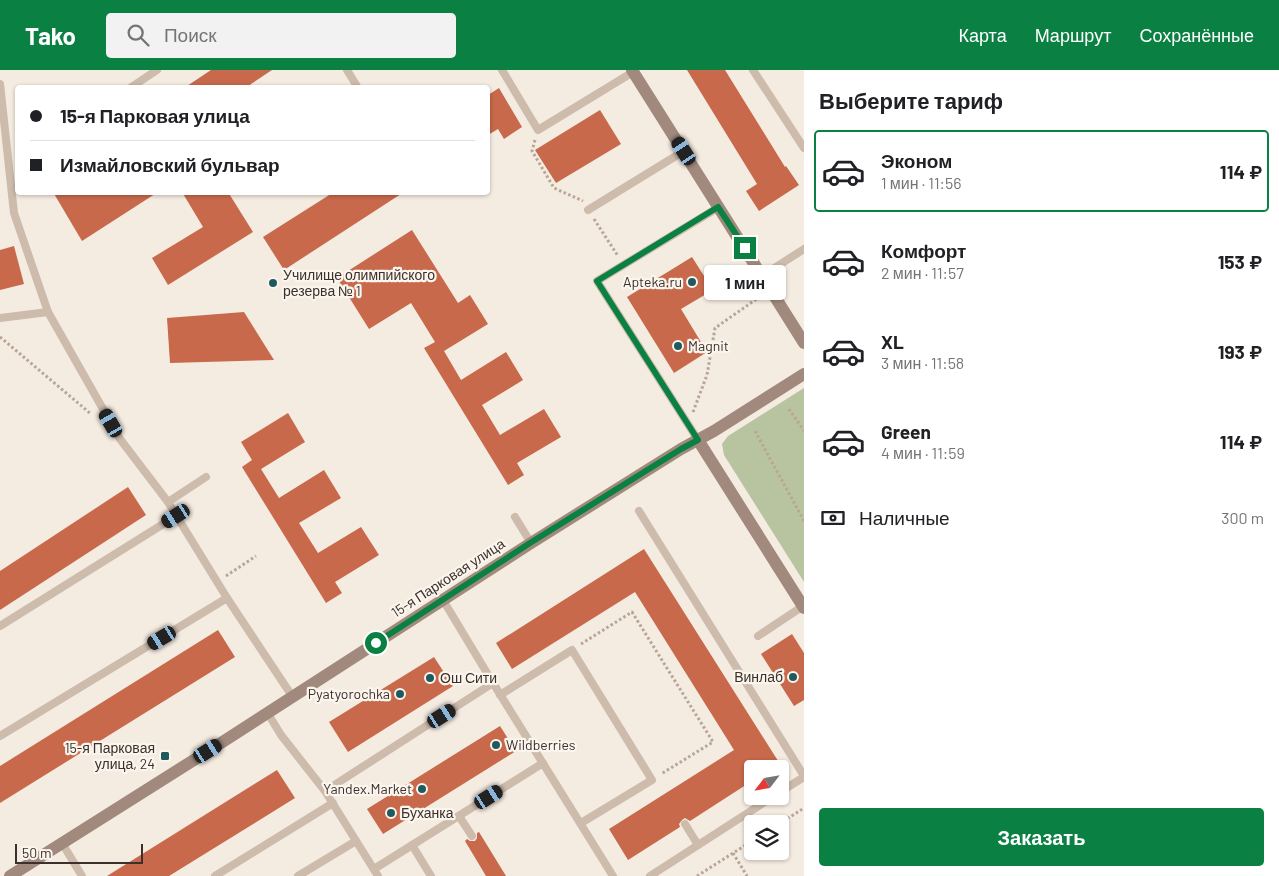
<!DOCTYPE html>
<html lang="ru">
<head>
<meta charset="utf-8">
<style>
	body { margin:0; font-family:Barlow,sans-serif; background:#f2f2f2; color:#202124; height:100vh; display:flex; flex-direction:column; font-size:19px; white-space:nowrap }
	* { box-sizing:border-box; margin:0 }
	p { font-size:16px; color:#757577 }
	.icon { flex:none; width:28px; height:28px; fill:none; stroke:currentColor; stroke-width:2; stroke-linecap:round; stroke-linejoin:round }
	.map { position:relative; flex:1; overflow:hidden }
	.panel { display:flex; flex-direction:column; background:#fff; width:475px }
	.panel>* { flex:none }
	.guide { position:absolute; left:15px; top:15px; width:475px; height:110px; border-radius:5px; box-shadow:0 1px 4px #0004; display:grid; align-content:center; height:110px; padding:0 15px; background:#fff }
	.needle { width:32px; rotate:239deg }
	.tools { position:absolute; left:744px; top:690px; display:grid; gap:10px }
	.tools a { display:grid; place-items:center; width:45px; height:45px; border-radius:5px; background:#fff; box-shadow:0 1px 4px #0004; font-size:25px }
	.scale { position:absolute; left:15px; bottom:12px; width:128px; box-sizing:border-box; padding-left:5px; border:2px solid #3b302b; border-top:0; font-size:14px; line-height:18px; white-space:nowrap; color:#3b302b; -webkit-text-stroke:4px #fbf5ee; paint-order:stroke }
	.end { position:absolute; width:22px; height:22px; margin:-11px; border:6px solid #0b8043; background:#fff; box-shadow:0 0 0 2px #fff }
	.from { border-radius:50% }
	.bubble { position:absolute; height:35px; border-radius:5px; background:#fff; box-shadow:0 1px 4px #0004; font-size:16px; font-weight:700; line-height:35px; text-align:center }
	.car { position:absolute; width:15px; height:30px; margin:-15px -8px; border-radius:6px; box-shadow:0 0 4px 1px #0007; background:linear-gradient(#222 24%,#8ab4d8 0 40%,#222 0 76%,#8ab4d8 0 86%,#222 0) }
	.guide b { display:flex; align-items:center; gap:18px; height:48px; font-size:19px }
	.guide b+b { border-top:1px solid #e0e0e0 }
	.guide i { width:12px; height:12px; background:#202124 }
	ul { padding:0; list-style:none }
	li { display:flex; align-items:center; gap:15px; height:82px; margin:0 10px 8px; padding:0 5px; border:2px solid transparent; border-radius:5px }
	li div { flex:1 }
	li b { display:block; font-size:19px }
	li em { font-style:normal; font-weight:700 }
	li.on { border-color:#0b8043 }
	li>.icon { width:45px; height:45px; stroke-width:1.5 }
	h2 { padding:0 15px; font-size:22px; line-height:60px }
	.pay { display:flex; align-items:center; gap:12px; height:55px; padding:0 15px; font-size:19px }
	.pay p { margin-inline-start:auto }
	.cta { display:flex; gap:10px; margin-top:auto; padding:10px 15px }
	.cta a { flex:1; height:58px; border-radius:5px; background:#0b8043; color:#fff; font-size:20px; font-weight:700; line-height:58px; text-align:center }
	header { display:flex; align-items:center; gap:30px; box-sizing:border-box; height:70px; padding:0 25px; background:#0b8043; color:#fff }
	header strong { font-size:24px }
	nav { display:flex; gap:28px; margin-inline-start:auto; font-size:18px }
	.search { width:350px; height:45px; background:#f2f2f2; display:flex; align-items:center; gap:12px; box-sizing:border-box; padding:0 18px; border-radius:5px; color:#757577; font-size:19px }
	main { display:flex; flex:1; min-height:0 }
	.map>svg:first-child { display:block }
</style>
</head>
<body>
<header>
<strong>Tako</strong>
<div class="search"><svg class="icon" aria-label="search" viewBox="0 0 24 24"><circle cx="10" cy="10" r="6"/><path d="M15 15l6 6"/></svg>Поиск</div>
<nav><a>Карта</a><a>Маршрут</a><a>Сохранённые</a></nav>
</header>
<main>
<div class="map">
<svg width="804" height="806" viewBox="0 0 804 806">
	<rect width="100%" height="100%" fill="#f4ebe1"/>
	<polygon fill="#b8c4a0" points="804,318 804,512 724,385 722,374 728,366"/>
	<g fill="#c8694b">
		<polygon points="211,0 272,0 245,18 184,18"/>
		<polygon points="687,0 725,0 785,97 786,96 799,115 759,141 746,121 757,114"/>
		<polygon points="499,18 522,57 504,69 498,59 488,65 488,25"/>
		<polygon points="600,40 621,74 556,113 535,80"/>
		<polygon points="53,122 158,122 82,171"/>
		<polygon points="182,122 228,122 253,162 168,215 152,188 203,157"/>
		<polygon points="334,122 404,122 284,200 263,167"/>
		<polygon points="412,160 458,233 470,225 488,254 444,281 461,310 506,282 523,310 482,335 500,365 544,339 561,367 517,393 524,405 508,415 424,278 435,272 411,233 369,259 337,208"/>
		<polygon points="14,176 24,214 0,220 0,180"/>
		<polygon points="692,187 713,220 681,239 707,282 674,303 627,227"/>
		<polygon points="244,242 274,290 170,293 167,248"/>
		<polygon points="288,343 305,372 261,399 279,428 324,400 341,428 299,453 318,483 361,457 379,485 335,512 342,523 326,533 242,397 252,390 241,372"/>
		<polygon points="128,417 146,445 0,540 0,501"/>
		<polygon points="644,479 780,694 772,699 752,699 752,711 690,751 685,748 682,750 679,754 680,757 628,790 609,759 734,680 635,522 512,599 496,573"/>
		<polygon points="218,560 235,587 0,733 0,696"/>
		<polygon points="792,564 804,583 804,630 794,636 761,584"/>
		<polygon points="434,587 453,616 348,682 329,652"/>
		<polygon points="500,656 516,681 383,764 367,739"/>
		<polygon points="277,700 295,728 169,806 107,806"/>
		<polygon points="479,762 506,806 486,806 465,771 467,769 470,771 475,771 477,768 477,763"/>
	</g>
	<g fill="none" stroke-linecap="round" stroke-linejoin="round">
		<g stroke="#b9a596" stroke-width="3" stroke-dasharray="2.5 2.5" stroke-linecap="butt">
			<polyline points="535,70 532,81 554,118 583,131"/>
			<polyline points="594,149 618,186"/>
			<polyline points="0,267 91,344"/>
			<polyline points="789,339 804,361"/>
			<polyline points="693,342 707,305 715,258 758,228"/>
			<polyline points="755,361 804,451"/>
			<polyline points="226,506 256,486"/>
			<polyline points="581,574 632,542 713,672 661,704"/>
			<polyline points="779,754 804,738"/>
			<polyline points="733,783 747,806"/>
			<polyline points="697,806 752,771"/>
		</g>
		<g stroke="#cdbbac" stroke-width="8">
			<polyline points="347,0 358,18"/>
			<polyline points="502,0 538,60 633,2"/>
			<polyline points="753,0 804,78"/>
			<polyline points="0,14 14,143 48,242 120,369 168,432 227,528 292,626"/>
			<polyline points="130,18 157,0"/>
			<polyline points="588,140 684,81"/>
			<polyline points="762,206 804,179"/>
			<polyline points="0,248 48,242"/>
			<polyline points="698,370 597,211 719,137"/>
			<polyline points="168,432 206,407"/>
			<polyline points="639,441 804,706"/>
			<polyline points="515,447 531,473"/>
			<polyline points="443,530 493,613 613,806"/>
			<polyline points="0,556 176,446"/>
			<polyline points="758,566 803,536"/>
			<polyline points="500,625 572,580 652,710 581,753"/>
			<polyline points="267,642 281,665 325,721 378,806"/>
			<polyline points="0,666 227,528"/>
			<polyline points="325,721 493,613"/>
			<polyline points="780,722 804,707"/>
			<polyline points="459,746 472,766"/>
			<polyline points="685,754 698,775"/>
			<polyline points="62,773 82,806"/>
			<polyline points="412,775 431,806"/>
			<polyline points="374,799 543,693"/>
			<polyline points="215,806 333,733"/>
			<polyline points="298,806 356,771"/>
			<polyline points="650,806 774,726"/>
		</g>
		<g stroke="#a18a7d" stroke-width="12">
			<polyline points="632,0 804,273"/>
			<polyline points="698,370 804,538"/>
			<polyline points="10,806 224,671 531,473 681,379 714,361 804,304"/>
		</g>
	</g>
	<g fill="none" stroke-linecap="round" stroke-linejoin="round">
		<polyline stroke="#0b8043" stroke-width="6" points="376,573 530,473 681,379 698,370 597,211 718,137 745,178"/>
	</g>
	<g fill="#1f5a5e" stroke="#fbf5ee" stroke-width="2">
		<circle cx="692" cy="212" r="5"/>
		<circle cx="273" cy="213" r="5"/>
		<circle cx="678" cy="276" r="5"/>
		<circle cx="793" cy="607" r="5"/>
		<circle cx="430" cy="608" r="5"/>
		<circle cx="400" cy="624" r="5"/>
		<circle cx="496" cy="675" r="5"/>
		<rect x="160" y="681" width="10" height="10" rx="2.5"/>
		<circle cx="422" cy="719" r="5"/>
		<circle cx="391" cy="743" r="5"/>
	</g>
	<g text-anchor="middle" stroke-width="4.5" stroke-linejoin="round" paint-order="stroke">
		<g font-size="14" fill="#3b302b" stroke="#fbf5ee" text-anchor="start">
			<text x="283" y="210">Училище олимпийского<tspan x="283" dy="16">резерва № 1</tspan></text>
			<text x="682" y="217" text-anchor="end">Apteka.ru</text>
			<text x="688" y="281">Magnit</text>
			<text x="783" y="612" text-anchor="end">Винлаб</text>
			<text x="440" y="613">Ош Сити</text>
			<text x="390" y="629" text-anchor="end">Pyatyorochka</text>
			<text x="506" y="680">Wildberries</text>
			<text x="155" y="683" text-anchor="end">15-я Парковая<tspan x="155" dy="16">улица, 24</tspan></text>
			<text x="412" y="724" text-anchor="end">Yandex.Market</text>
			<text x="401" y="748">Буханка</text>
		</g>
		<g font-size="14" fill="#3b302b" stroke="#fbf5ee">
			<text transform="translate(448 508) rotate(-33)" y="5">15-я Парковая улица</text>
		</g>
	</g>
</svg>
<div class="tools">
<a><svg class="needle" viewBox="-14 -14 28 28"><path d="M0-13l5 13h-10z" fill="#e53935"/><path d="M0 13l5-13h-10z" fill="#757577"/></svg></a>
<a><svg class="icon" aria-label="layers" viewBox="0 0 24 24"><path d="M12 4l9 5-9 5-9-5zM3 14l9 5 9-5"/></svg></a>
</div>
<div class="scale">50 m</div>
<i class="end from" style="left:376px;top:573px"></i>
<i class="end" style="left:745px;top:178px"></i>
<div class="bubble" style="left:704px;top:195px;width:82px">1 мин</div>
<i class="car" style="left:684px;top:81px;rotate:327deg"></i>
<i class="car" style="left:111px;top:353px;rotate:330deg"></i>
<i class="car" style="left:176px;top:446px;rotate:238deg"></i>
<i class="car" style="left:162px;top:568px;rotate:239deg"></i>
<i class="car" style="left:442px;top:646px;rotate:58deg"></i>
<i class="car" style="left:208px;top:681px;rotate:58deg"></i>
<i class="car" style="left:489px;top:727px;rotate:58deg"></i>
<div class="guide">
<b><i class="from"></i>15-я Парковая улица</b>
<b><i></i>Измайловский бульвар</b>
</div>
</div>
<section class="panel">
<h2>Выберите тариф</h2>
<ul>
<li class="on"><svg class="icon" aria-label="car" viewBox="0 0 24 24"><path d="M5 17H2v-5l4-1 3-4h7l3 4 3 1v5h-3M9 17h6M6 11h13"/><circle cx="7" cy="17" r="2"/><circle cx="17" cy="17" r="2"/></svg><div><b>Эконом</b><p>1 мин · 11:56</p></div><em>114 ₽</em></li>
<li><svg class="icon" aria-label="car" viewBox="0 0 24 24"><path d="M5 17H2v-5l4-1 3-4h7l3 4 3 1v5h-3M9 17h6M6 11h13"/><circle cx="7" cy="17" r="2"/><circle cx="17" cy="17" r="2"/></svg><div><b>Комфорт</b><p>2 мин · 11:57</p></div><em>153 ₽</em></li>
<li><svg class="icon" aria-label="car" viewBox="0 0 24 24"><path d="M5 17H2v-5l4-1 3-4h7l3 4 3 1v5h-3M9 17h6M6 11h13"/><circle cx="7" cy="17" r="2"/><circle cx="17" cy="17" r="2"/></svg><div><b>XL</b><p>3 мин · 11:58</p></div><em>193 ₽</em></li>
<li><svg class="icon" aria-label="car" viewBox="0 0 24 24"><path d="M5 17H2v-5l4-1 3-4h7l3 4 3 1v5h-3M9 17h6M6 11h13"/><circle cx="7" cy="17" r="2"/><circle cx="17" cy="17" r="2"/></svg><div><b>Green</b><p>4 мин · 11:59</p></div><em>114 ₽</em></li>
</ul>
<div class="pay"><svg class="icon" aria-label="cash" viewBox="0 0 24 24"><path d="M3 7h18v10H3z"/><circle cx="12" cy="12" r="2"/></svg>Наличные<p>300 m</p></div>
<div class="cta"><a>Заказать</a></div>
</section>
</main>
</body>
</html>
